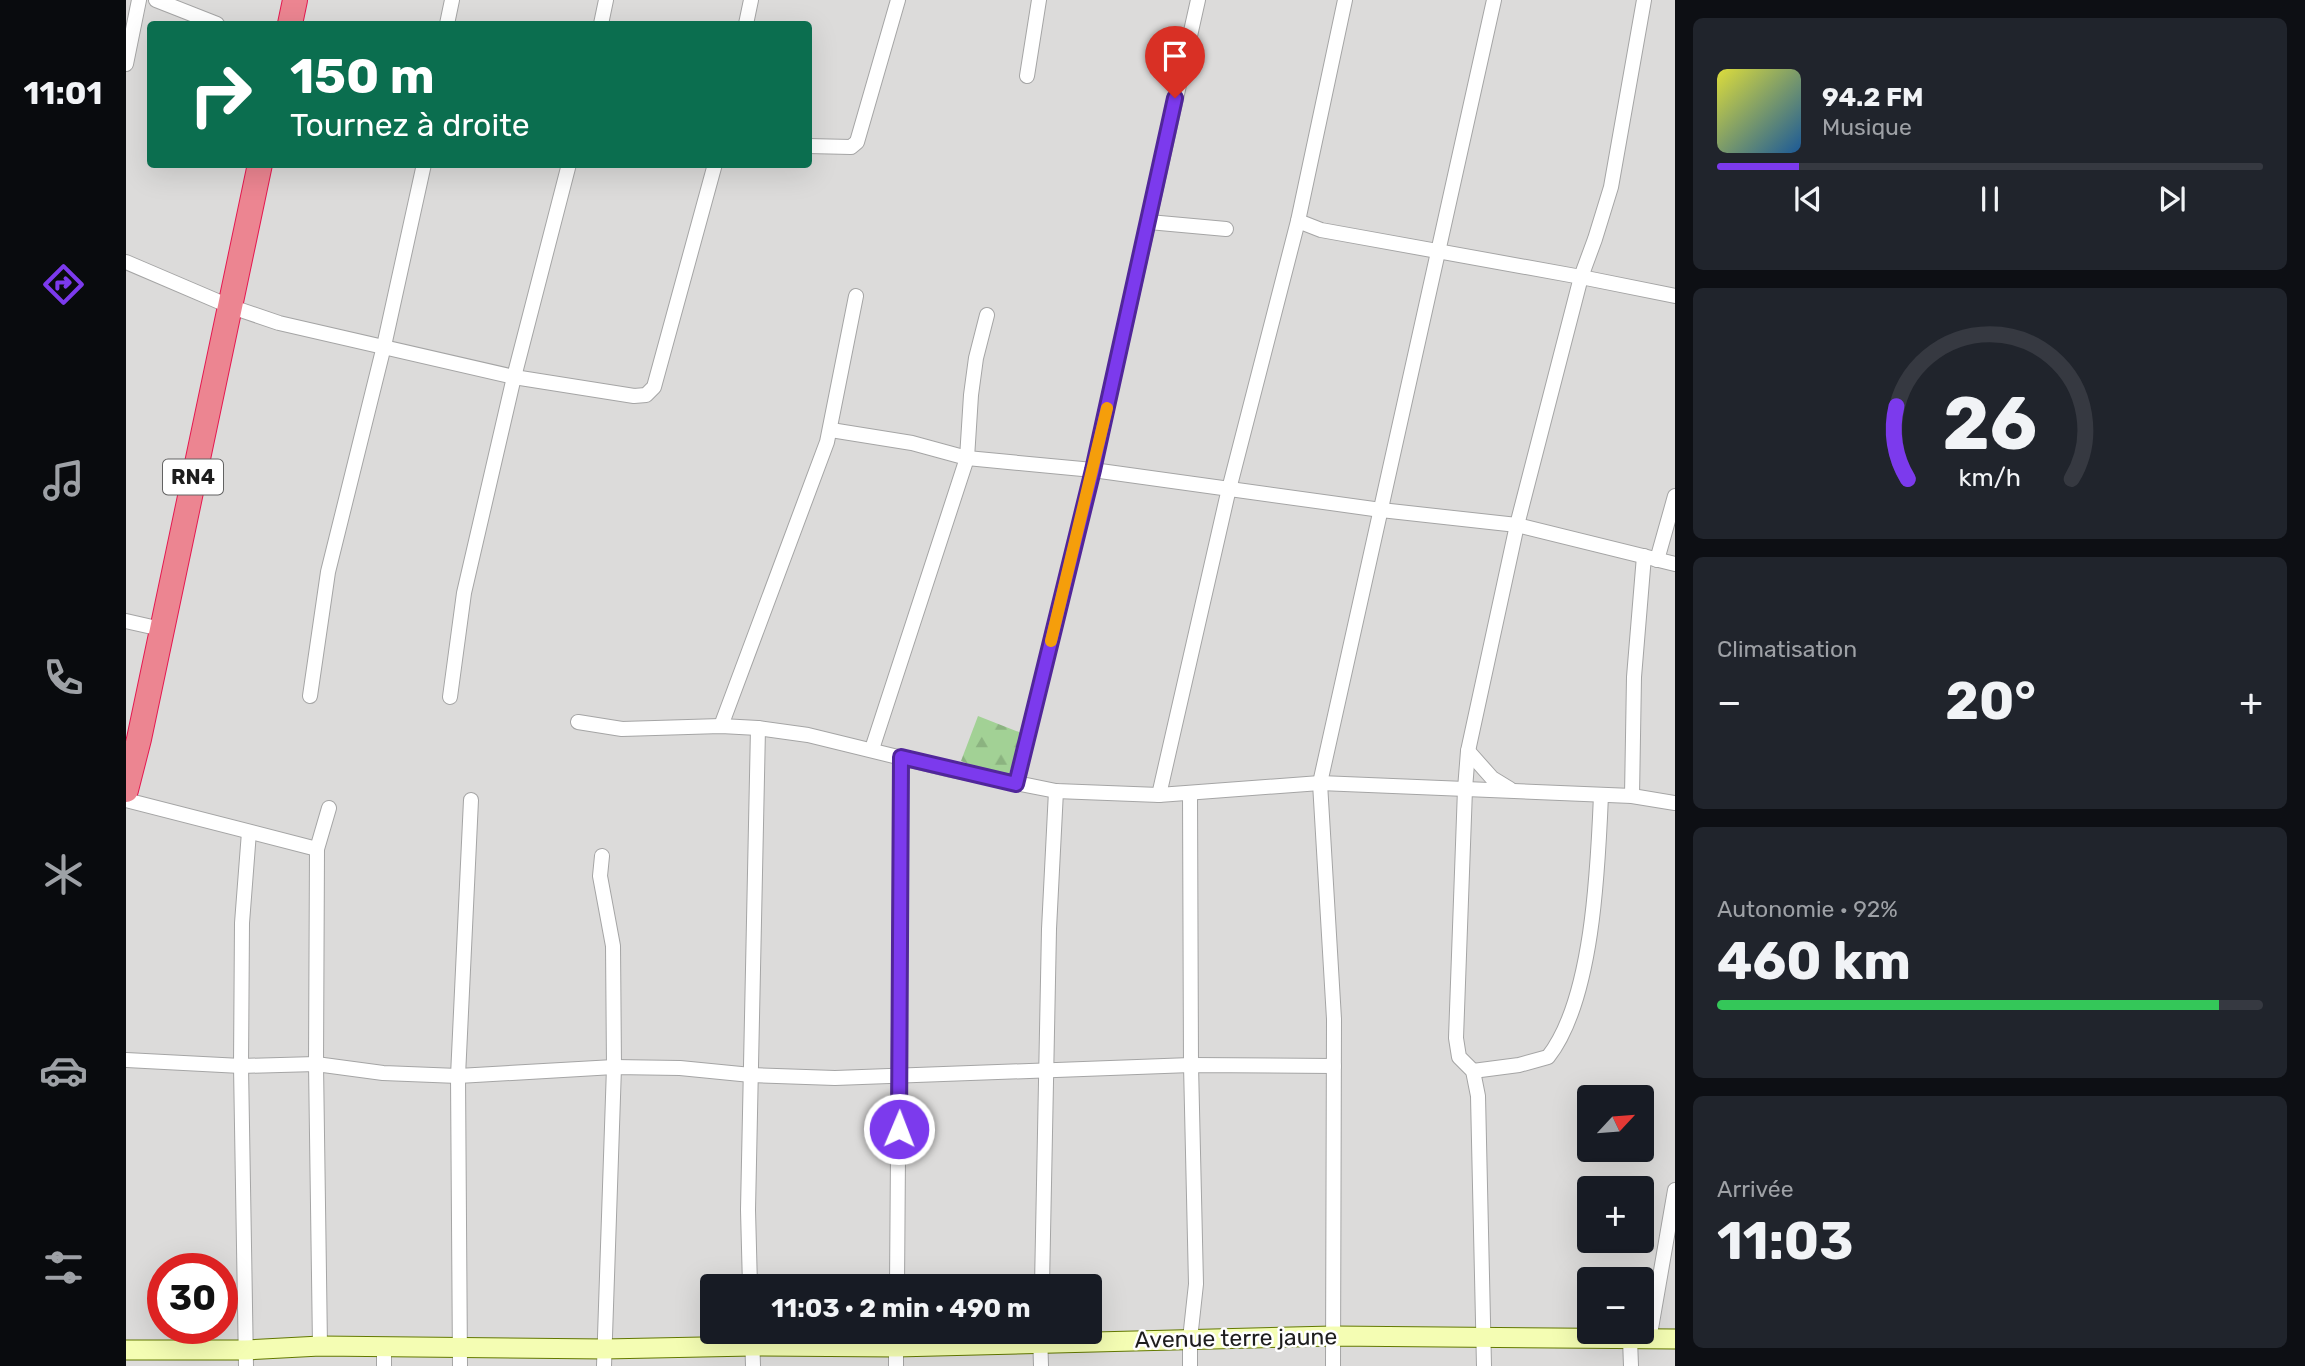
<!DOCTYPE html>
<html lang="fr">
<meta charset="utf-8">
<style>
body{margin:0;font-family:Rubik,sans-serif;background:#20242c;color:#f1f3f6;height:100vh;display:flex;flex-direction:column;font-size:26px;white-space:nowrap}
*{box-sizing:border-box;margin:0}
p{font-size:23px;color:#9ea1a6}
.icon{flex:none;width:38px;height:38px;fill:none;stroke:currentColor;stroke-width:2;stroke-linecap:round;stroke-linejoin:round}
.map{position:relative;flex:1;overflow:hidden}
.panel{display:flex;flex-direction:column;gap:18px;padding:18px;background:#0d0f14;width:630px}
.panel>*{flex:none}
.top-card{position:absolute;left:21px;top:21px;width:665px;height:147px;border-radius:7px;box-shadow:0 7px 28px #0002;background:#0b6e4f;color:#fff;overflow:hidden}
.needle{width:46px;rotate:64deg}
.buttons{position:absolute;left:1451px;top:1085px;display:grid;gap:14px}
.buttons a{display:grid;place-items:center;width:77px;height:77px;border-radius:7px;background:#171b24;box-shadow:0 7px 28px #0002;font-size:35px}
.speed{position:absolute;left:21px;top:1253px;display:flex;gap:14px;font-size:35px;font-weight:700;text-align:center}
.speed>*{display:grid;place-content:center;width:91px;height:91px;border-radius:50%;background:#171b24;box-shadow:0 7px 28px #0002;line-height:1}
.speed .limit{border:10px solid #d22;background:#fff;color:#111}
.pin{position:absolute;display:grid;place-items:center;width:60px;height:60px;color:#fff;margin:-72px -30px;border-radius:50% 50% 50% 0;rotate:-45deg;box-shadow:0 0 7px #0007}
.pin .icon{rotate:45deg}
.me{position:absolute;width:77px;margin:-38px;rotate:1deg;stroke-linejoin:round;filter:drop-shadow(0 0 5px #0008)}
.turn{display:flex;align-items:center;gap:24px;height:147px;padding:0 28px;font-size:32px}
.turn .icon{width:91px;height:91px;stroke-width:2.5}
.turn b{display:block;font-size:49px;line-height:60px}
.big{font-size:52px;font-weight:700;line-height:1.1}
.panel .tile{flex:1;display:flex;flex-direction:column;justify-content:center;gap:10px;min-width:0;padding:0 24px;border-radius:10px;background:#20242c}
.panel .dial{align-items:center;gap:0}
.dial svg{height:182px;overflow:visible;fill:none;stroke:#363941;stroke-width:7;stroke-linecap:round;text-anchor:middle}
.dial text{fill:#f1f3f6;stroke:none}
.song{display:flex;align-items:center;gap:21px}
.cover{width:84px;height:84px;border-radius:10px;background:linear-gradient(135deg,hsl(60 70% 55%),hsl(210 70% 35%))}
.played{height:7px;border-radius:4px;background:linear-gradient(90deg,#7c3aed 15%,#363941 15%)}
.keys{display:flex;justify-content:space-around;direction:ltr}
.heat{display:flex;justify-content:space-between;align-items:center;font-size:38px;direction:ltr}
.charge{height:10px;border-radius:5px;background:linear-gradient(90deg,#34c759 92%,#363941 0)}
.trip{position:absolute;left:574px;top:1274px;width:402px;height:70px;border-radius:7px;background:#171b24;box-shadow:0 7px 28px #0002;font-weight:700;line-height:70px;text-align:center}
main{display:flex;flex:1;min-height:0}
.menu{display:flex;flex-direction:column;width:126px;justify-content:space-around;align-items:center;background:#090b0e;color:#9ea1a6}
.menu .icon{width:49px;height:49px}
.menu .current{color:#7c3aed}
.menu b{font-size:32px;color:#f1f3f6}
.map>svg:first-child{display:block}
.residential{fill:#dcdbda;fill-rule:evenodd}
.forest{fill:url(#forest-firs)}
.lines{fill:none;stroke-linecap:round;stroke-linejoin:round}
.street-casing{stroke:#a5a5a5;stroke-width:16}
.secondary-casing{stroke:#637900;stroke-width:21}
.highway-casing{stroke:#e41950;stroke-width:26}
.street{stroke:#fff;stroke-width:14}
.secondary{stroke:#f4fdb3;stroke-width:19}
.highway{stroke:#ec8591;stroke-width:24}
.route-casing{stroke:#51269a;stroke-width:18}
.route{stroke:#7c3aed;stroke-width:12}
.slow{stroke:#f59e0b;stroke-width:12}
.labels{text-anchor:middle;stroke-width:5;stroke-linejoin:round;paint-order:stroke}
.shield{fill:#fff;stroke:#626262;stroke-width:2}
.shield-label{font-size:21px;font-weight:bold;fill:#1e1e1e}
.street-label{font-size:23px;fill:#1e1e1e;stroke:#fff}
</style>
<main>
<nav class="menu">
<b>11:01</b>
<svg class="icon current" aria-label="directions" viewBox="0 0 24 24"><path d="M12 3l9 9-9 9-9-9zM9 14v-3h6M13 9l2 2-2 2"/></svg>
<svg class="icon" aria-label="music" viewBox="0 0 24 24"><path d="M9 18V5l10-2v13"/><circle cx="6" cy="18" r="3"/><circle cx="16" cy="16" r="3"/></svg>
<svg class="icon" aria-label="phone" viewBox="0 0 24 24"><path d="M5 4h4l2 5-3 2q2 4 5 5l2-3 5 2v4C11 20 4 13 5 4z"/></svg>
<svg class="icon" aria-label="climate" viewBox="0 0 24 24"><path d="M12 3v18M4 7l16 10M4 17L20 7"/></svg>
<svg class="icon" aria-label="car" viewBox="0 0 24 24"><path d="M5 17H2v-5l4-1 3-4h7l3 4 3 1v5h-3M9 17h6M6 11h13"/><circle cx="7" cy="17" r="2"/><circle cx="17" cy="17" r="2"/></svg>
<svg class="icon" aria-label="filters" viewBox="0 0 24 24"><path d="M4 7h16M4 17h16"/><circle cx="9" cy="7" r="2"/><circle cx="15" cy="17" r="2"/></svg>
</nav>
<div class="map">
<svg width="1549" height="1366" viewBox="0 0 1549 1366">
<defs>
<pattern id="forest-firs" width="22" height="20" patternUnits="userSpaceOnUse" patternTransform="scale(1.75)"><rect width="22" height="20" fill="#a2d195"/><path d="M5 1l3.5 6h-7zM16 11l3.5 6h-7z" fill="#8bb380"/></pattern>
</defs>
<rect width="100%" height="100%" fill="#efece3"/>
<!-- residential -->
<path class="residential" d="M0,0h1549v1366h-1549zM24,24h658v140h-658zM1463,1097h53v53h-53zM1463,1188h53v53h-53zM37,1269h59v59h-59zM1463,1279h53v53h-53zM586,1286h378v46h-378z"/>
<!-- forest -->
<polygon class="forest" points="852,716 898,734 881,779 835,761"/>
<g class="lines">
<!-- street casing -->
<g class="street-casing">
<g id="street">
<polyline points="30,0 91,24"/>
<polyline points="321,24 326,0"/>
<polyline points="475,24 480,0"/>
<polyline points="620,24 625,0"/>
<polyline points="0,64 13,0"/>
<polyline points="901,76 913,0"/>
<polyline points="682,146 725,147 731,142 772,0"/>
<polyline points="1172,221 1195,230 1455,277 1549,296"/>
<polyline points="1023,222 1100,229"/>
<polyline points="0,262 103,306 153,323 388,377 508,396 520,395 528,387 589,164"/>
<polyline points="705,430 786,443 841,458 967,470 1255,510 1391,525 1549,564"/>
<polyline points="1531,560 1549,496"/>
<polyline points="0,621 35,629"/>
<polyline points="184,696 202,572 258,346 298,164"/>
<polyline points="324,697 338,593 388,377 443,164"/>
<polyline points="452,722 496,729 595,726 632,728 682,735 825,770 930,791 1033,795 1194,783 1506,796 1549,803"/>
<polyline points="595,726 701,442 730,296"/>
<polyline points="746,749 841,458 845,395 850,358 861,315"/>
<polyline points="1342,751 1366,778 1384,789"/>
<polyline points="890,784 967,470 1072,0"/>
<polyline points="1064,793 1065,1065 1070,1284 1064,1339 1064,1366"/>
<polyline points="1033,795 1101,497 1172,221 1219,0"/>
<polyline points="1506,796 1508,677 1518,556"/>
<polyline points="0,800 191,849"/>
<polyline points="476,856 474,876 487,946 488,1067 478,1366"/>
<polyline points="0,1060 115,1066 190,1064 257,1073 332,1076 488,1067 554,1068 625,1075 709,1078 1065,1065 1208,1066"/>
<path d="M1347,1071l46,-6 29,-8c45,-57 50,-190 53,-262"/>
<polyline points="624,1286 622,1210 632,728"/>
<polyline points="771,1286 775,757"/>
<polyline points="916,1286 923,929 930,791"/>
<polyline points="626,1332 627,1366"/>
<polyline points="770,1332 770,1366"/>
<polyline points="914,1332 915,1366"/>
<polyline points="1504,1339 1505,1366"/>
<polyline points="1523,1340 1549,1190"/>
<polyline points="194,1346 190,1064 191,849 203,808"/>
<polyline points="120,1366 115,1066 116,923 123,832"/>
<polyline points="258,1366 258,1347"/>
<polyline points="334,1366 332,1076 345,800"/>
<polyline points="1207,1366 1208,1019 1194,783 1368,0"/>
<polyline points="1358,1366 1352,1096 1347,1071 1333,1057 1330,1038 1339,789 1342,751 1391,525 1455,277 1469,239 1485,187 1518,0"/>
</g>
</g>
<!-- secondary casing -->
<g class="secondary-casing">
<polyline id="secondary" points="0,1350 120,1350 194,1346 478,1349 626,1346 770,1347 1207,1336 1549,1339"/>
</g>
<!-- highway casing -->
<g class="highway-casing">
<g id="highway">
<polyline points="164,24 169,0"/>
<polyline points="0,790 13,739 134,164"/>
</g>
</g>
<!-- street -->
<use href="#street" class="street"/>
<!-- secondary -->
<use href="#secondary" class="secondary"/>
<!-- highway -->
<use href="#highway" class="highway"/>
</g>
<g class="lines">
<!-- route casing -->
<g class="route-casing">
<polyline id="route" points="773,1129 775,757 890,784 967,470 1049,98"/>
</g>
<!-- route -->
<use href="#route" class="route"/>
<!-- slow -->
<polyline class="slow" points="925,641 981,408"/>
</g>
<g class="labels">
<!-- shield labels -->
<rect class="shield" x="37" y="459.5" width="60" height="35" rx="5"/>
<g class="shield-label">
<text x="67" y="484">RN4</text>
</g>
<!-- street labels -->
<g class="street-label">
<text transform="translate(1110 1338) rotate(-1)" y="8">Avenue terre jaune</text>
</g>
</g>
</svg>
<div class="buttons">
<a><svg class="needle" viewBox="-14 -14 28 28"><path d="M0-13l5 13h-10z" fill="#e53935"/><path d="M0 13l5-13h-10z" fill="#9ea1a6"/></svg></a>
<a>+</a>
<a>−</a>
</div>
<div class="speed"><div class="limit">30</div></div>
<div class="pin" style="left:1049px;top:98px;background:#d93025"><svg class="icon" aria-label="arrive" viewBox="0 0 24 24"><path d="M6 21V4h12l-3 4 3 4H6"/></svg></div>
<svg class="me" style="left:773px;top:1129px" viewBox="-20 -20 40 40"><circle r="17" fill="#7c3aed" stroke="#fff" stroke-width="3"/><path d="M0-11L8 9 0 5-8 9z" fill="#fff"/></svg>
<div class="trip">11:03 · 2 min · 490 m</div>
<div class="top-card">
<div class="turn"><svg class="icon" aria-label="right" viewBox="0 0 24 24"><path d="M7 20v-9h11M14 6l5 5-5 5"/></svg><div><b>150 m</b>Tournez à droite</div></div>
</div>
</div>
<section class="panel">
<div class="tile">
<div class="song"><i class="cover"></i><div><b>94.2 FM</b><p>Musique</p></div></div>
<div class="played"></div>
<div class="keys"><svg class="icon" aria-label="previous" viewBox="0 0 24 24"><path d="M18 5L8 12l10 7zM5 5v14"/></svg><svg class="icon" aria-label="pause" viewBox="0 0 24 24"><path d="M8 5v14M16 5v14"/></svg><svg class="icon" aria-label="next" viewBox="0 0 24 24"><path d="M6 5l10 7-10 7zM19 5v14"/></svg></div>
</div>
<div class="tile dial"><svg viewBox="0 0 100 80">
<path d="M14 69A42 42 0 1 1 86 69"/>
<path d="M14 69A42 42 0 0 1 9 37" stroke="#7c3aed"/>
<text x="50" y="56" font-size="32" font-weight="700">26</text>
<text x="50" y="72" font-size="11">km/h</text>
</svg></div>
<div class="tile"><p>Climatisation</p>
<div class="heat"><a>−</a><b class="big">20°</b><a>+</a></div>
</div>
<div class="tile"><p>Autonomie · 92%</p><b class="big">460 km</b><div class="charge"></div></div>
<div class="tile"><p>Arrivée</p><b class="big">11:03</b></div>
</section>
</main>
